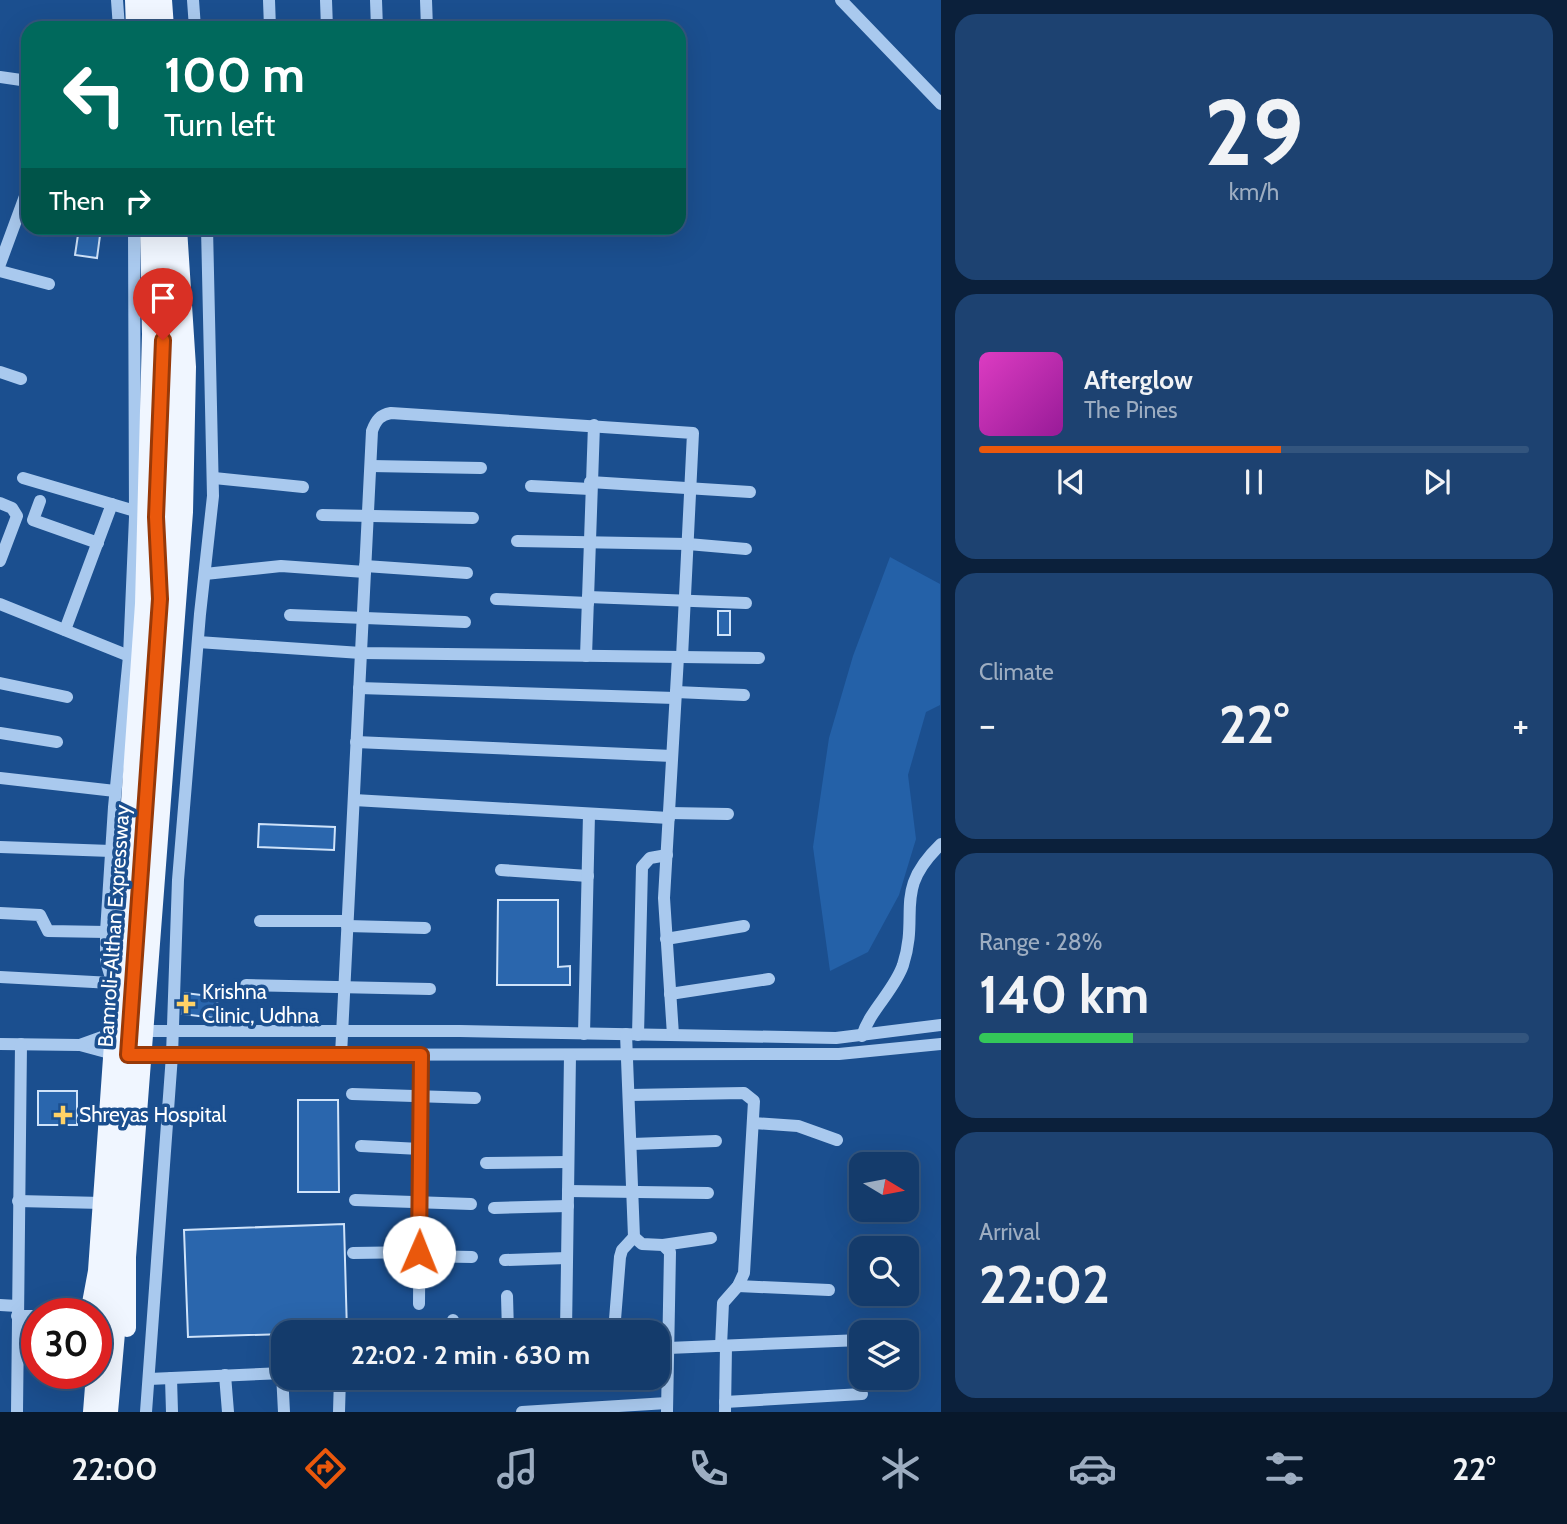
<!DOCTYPE html>
<meta charset="utf-8">
<style>
body{margin:0;font-family:Cabin,sans-serif;background:#1d4271;color:#f1f3f6;height:100vh;display:flex;flex-direction:column;font-size:26px;white-space:nowrap}
*{box-sizing:border-box;margin:0}
p{font-size:23px;color:#9dadc1}
.icon{flex:none;width:38px;height:38px;fill:none;stroke:currentColor;stroke-width:2;stroke-linecap:round;stroke-linejoin:round}
.map{position:relative;flex:1;overflow:hidden}
.sheet{display:flex;flex-direction:column;gap:14px;padding:14px;background:#0b203b;width:626px}
.sheet>*{flex:none}
.hud{position:absolute;left:21px;top:21px;width:665px;height:214px;border-radius:21px;box-shadow:0 7px 28px #0002,0 0 0 2px #33557e;background:#00695c;color:#fff;overflow:hidden}
.needle{width:46px;rotate:100deg}
.controls{position:absolute;left:849px;top:1152px;display:grid;gap:14px}
.controls a{display:grid;place-items:center;width:70px;height:70px;border-radius:14px;background:#143b6b;box-shadow:0 7px 28px #0002,0 0 0 2px #33557e;font-size:35px}
.speed{position:absolute;left:21px;top:1298px;display:flex;gap:14px;font-size:35px;font-weight:700;text-align:center}
.speed>*{display:grid;place-content:center;width:91px;height:91px;border-radius:50%;background:#143b6b;box-shadow:0 7px 28px #0002,0 0 0 2px #33557e;line-height:1}
.speed .limit{border:10px solid #d22;background:#fff;color:#111}
.pin{position:absolute;display:grid;place-items:center;width:60px;height:60px;color:#fff;margin:-72px -30px;border-radius:50% 50% 50% 0;rotate:-45deg;box-shadow:0 0 7px #0007}
.pin .icon{rotate:45deg}
.me{position:absolute;width:77px;margin:-38px;rotate:1deg;stroke-linejoin:round;filter:drop-shadow(0 0 5px #0008)}
.turn{display:flex;align-items:center;gap:24px;height:147px;padding:0 28px;font-size:32px}
.turn .icon{width:91px;height:91px;stroke-width:2.5}
.turn b{display:block;font-size:49px;line-height:60px}
.then{display:flex;align-items:center;height:66px;padding:0 28px;background:#0003;gap:14px;font-size:26px}
.big{font-size:52px;font-weight:700;line-height:1.1}
.sheet .widget{flex:1;display:flex;flex-direction:column;justify-content:center;gap:10px;min-width:0;padding:0 24px;border-radius:21px;background:#1d4271}
.sheet .dial{align-items:center;gap:0}
.dial b{font-size:91px;line-height:1}
.song{display:flex;align-items:center;gap:21px}
.cover{width:84px;height:84px;border-radius:10px;background:linear-gradient(135deg,hsl(310 70% 55%),hsl(300 70% 35%))}
.played{height:7px;border-radius:4px;background:linear-gradient(90deg,#ea580c 55%,#33557e 55%)}
.keys{display:flex;justify-content:space-around;direction:ltr}
.heat{display:flex;justify-content:space-between;align-items:center;font-size:38px;direction:ltr}
.charge{height:10px;border-radius:5px;background:linear-gradient(90deg,#34c759 28%,#33557e 0)}
.trip{position:absolute;left:271px;top:1320px;width:399px;height:70px;border-radius:21px;background:#143b6b;box-shadow:0 7px 28px #0002,0 0 0 2px #33557e;font-weight:700;line-height:70px;text-align:center}
.dock{display:flex;height:112px;justify-content:space-around;align-items:center;background:#08182b;color:#9dadc1}
.dock .icon{width:49px;height:49px}
.dock .selected{color:#ea580c}
.dock b{font-size:32px;color:#f1f3f6}
main{display:flex;flex:1;min-height:0}
.map>svg:first-child{display:block}
.green{fill:#2461a8}
.building{fill:#2a66ad;stroke:#cfe3fa;stroke-width:2}
.lines{fill:none;stroke-linecap:round;stroke-linejoin:round}
.minor{stroke:#a9c9ee;stroke-width:12}
.major{stroke:#f0f6ff;stroke-width:18}
.route-casing{stroke:#983908;stroke-width:18}
.route{stroke:#ea580c;stroke-width:12}
.poi-dot{fill:#ffd166;stroke:#1b4f8f;stroke-width:2.5}
.labels{text-anchor:middle;stroke-width:7;stroke-linejoin:round;paint-order:stroke}
.street-label{font-size:21px;fill:#fff;stroke:#1b4f8f}
.poi-label{font-size:21px;fill:#fff;stroke:#1b4f8f;text-anchor:start}
</style>
<main>
<div class="map">
<svg width="941" height="1412" viewBox="0 0 941 1412">
<rect width="100%" height="100%" fill="#1b4f8f"/>
<!-- green -->
<polygon class="green" points="890,557 940,584 940,705 926,712 908,775 916,839 899,895 868,952 830,971 813,847 829,738 853,656"/>
<!-- building -->
<g class="building">
<polygon points="79,228 101,228 97,258 75,255"/>
<rect x="718" y="611" width="12" height="24"/>
<polygon points="259,824 335,827 334,850 258,847"/>
<polygon points="498,900 558,900 558,967 570,966 570,985 497,985"/>
<polygon points="185,993 218,997 215,1018 182,1014"/>
<rect x="38" y="1091" width="39" height="34"/>
<polygon points="298,1100 338,1100 339,1192 298,1192"/>
<polygon points="344,1224 347,1332 188,1337 184,1230"/>
</g>
<g class="lines">
<!-- minor -->
<g class="minor">
<polyline points="117,0 119,28"/>
<polyline points="193,0 195,28"/>
<polyline points="269,0 270,28"/>
<polyline points="326,0 327,28"/>
<polyline points="376,0 377,28"/>
<polyline points="426,0 427,28"/>
<polyline points="841,0 941,104"/>
<polyline points="0,77 28,81"/>
<polyline points="0,264 28,188"/>
<polyline points="0,271 49,284"/>
<polyline points="0,372 21,379"/>
<polyline points="371,466 481,468"/>
<polyline points="23,478 135,511"/>
<polyline points="214,478 303,487"/>
<polyline points="590,482 750,492"/>
<polyline points="531,486 590,489"/>
<polyline points="40,501 33,520 98,543"/>
<polyline points="0,503 12,508 17,516 0,561"/>
<polyline points="322,515 473,518"/>
<polyline points="517,541 688,544 746,549"/>
<polyline points="365,566 467,573"/>
<polyline points="205,574 281,566 365,572"/>
<polyline points="588,597 746,603"/>
<polyline points="496,599 588,603"/>
<polyline points="0,604 129,656"/>
<polyline points="290,615 465,622"/>
<polyline points="65,630 112,504"/>
<polyline points="198,642 361,653 759,658"/>
<polyline points="586,656 594,425"/>
<polyline points="0,683 67,697"/>
<polyline points="359,688 675,698"/>
<polyline points="676,692 744,695"/>
<polyline points="0,733 57,742"/>
<polyline points="356,742 672,756"/>
<polyline points="0,778 115,791"/>
<polyline points="354,800 669,818"/>
<polyline points="669,813 728,814"/>
<polyline points="0,847 111,851"/>
<polyline points="501,870 588,876"/>
<polyline points="0,913 40,915 48,931 106,932"/>
<polyline points="260,921 347,921"/>
<polyline points="347,926 425,928"/>
<polyline points="666,939 744,926"/>
<polyline points="0,977 112,983"/>
<polyline points="246,985 430,989"/>
<polyline points="114,988 106,961 106,932 114,807 129,656 135,517 134,228"/>
<polyline points="670,994 769,979"/>
<polyline points="137,1031 460,1031 836,1038 941,1025"/>
<polyline points="584,1034 589,814"/>
<polyline points="626,1034 634,1237 642,1244 663,1245 670,1252 667,1412"/>
<polyline points="638,1035 642,867 650,858 667,855"/>
<polyline points="673,1035 664,898 678,657"/>
<path d="M862,1036c8,-26 32,-45 41,-71 17,-53 -11,-74 38,-121"/>
<polyline points="0,1044 80,1045 117,1055"/>
<polyline points="80,1045 119,1031"/>
<polyline points="135,1055 839,1054 941,1044"/>
<path d="M341,1055l31,-624c4,-11 8,-16 19,-18l302,20 -11,224"/>
<polyline points="352,1094 475,1098"/>
<polyline points="629,1095 744,1093 754,1101 744,1273 738,1286 723,1303 721,1346"/>
<polyline points="753,1123 798,1126 837,1140"/>
<polyline points="632,1144 716,1141"/>
<polyline points="361,1146 420,1149"/>
<polyline points="486,1163 568,1162"/>
<polyline points="568,1191 708,1193"/>
<polyline points="355,1200 471,1204"/>
<polyline points="18,1201 102,1203"/>
<polyline points="494,1208 568,1206"/>
<polyline points="663,1245 711,1238"/>
<polyline points="353,1253 419,1252"/>
<polyline points="419,1256 472,1257"/>
<polyline points="505,1260 567,1258"/>
<polyline points="738,1286 829,1290"/>
<polyline points="507,1296 508,1332"/>
<polyline points="419,1304 421,1055"/>
<polyline points="0,1305 17,1306"/>
<polyline points="17,1316 37,1316"/>
<polyline points="453,1320 453,1332"/>
<polyline points="566,1332 570,1055"/>
<polyline points="614,1332 620,1257 622,1250 634,1237"/>
<polyline points="668,1348 861,1340"/>
<polyline points="282,1373 284,1412"/>
<polyline points="225,1375 228,1412"/>
<polyline points="171,1378 172,1412"/>
<polyline points="149,1379 284,1373"/>
<polyline points="725,1402 862,1394"/>
<polyline points="17,1412 21,1044"/>
<polyline points="146,1412 172,1055 178,880 200,614 213,496 207,228"/>
<polyline points="339,1412 340,1377"/>
<polyline points="522,1412 667,1403"/>
<polyline points="725,1412 726,1346"/>
</g>
<!-- major -->
<g class="major">
<polyline points="134,0 135,28"/>
<polyline points="149,0 151,28"/>
<polyline points="163,0 165,28"/>
<polyline points="89,1314 97,1271 144,604 151,334 149,228"/>
<polyline points="127,1328 127,1257 184,512 187,367 178,228"/>
<polyline points="96,1361 107,1285"/>
<polyline points="92,1412 95,1374"/>
<polyline points="109,1412 116,1333 113,1255 160,599 171,516 174,366 164,228"/>
</g>
</g>
<g class="lines">
<!-- route casing -->
<g class="route-casing">
<polyline id="route" points="163,340 156,517 160,599 128,1055 421,1055 419,1252"/>
</g>
<!-- route -->
<use href="#route" class="route"/>
</g>
<!-- markers -->
<g class="poi-dot">
<path d="M182.5 993.5h7v7h7v7h-7v7h-7v-7h-7v-7h7z"/>
<path d="M59.5 1104.5h7v7h7v7h-7v7h-7v-7h-7v-7h7z"/>
</g>
<g class="labels">
<!-- street labels -->
<g class="street-label">
<text transform="translate(114 926) rotate(-86)" y="7">Bamroli-Althan Expressway</text>
</g>
<!-- poi labels -->
<g class="poi-label">
<text x="202" y="999">Krishna<tspan x="202" dy="24">Clinic, Udhna</tspan></text>
<text x="79" y="1122">Shreyas Hospital</text>
</g>
</g>
</svg>
<div class="controls">
<a><svg class="needle" viewBox="-14 -14 28 28"><path d="M0-13l5 13h-10z" fill="#e53935"/><path d="M0 13l5-13h-10z" fill="#9dadc1"/></svg></a>
<a><svg class="icon" aria-label="search" viewBox="0 0 24 24"><circle cx="10" cy="10" r="6"/><path d="M15 15l6 6"/></svg></a>
<a><svg class="icon" aria-label="layers" viewBox="0 0 24 24"><path d="M12 4l9 5-9 5-9-5zM3 14l9 5 9-5"/></svg></a>
</div>
<div class="speed"><div class="limit">30</div></div>
<div class="pin" style="left:163px;top:340px;background:#d93025"><svg class="icon" aria-label="arrive" viewBox="0 0 24 24"><path d="M6 21V4h12l-3 4 3 4H6"/></svg></div>
<svg class="me" style="left:419px;top:1252px" viewBox="-20 -20 40 40"><circle r="19" fill="#fff"/><path d="M0-13L10 11 0 6-10 11z" fill="#ea580c"/></svg>
<div class="trip">22:02 · 2 min · 630 m</div>
<div class="hud">
<div class="turn"><svg class="icon" aria-label="left" viewBox="0 0 24 24"><path d="M17 20v-9H6M10 6l-5 5 5 5"/></svg><div><b>100 m</b>Turn left</div></div>
<div class="then">Then<svg class="icon" aria-label="right" viewBox="0 0 24 24"><path d="M7 20v-9h11M14 6l5 5-5 5"/></svg></div>
</div>
</div>
<section class="sheet">
<div class="widget dial"><b>29</b><p>km/h</p></div>
<div class="widget">
<div class="song"><i class="cover"></i><div><b>Afterglow</b><p>The Pines</p></div></div>
<div class="played"></div>
<div class="keys"><svg class="icon" aria-label="previous" viewBox="0 0 24 24"><path d="M18 5L8 12l10 7zM5 5v14"/></svg><svg class="icon" aria-label="pause" viewBox="0 0 24 24"><path d="M8 5v14M16 5v14"/></svg><svg class="icon" aria-label="next" viewBox="0 0 24 24"><path d="M6 5l10 7-10 7zM19 5v14"/></svg></div>
</div>
<div class="widget"><p>Climate</p>
<div class="heat"><a>−</a><b class="big">22°</b><a>+</a></div>
</div>
<div class="widget"><p>Range · 28%</p><b class="big">140 km</b><div class="charge"></div></div>
<div class="widget"><p>Arrival</p><b class="big">22:02</b></div>
</section>
</main>
<nav class="dock">
<b>22:00</b>
<svg class="icon selected" aria-label="directions" viewBox="0 0 24 24"><path d="M12 3l9 9-9 9-9-9zM9 14v-3h6M13 9l2 2-2 2"/></svg>
<svg class="icon" aria-label="music" viewBox="0 0 24 24"><path d="M9 18V5l10-2v13"/><circle cx="6" cy="18" r="3"/><circle cx="16" cy="16" r="3"/></svg>
<svg class="icon" aria-label="phone" viewBox="0 0 24 24"><path d="M5 4h4l2 5-3 2q2 4 5 5l2-3 5 2v4C11 20 4 13 5 4z"/></svg>
<svg class="icon" aria-label="climate" viewBox="0 0 24 24"><path d="M12 3v18M4 7l16 10M4 17L20 7"/></svg>
<svg class="icon" aria-label="car" viewBox="0 0 24 24"><path d="M5 17H2v-5l4-1 3-4h7l3 4 3 1v5h-3M9 17h6M6 11h13"/><circle cx="7" cy="17" r="2"/><circle cx="17" cy="17" r="2"/></svg>
<svg class="icon" aria-label="filters" viewBox="0 0 24 24"><path d="M4 7h16M4 17h16"/><circle cx="9" cy="7" r="2"/><circle cx="15" cy="17" r="2"/></svg>
<b>22°</b>
</nav>
